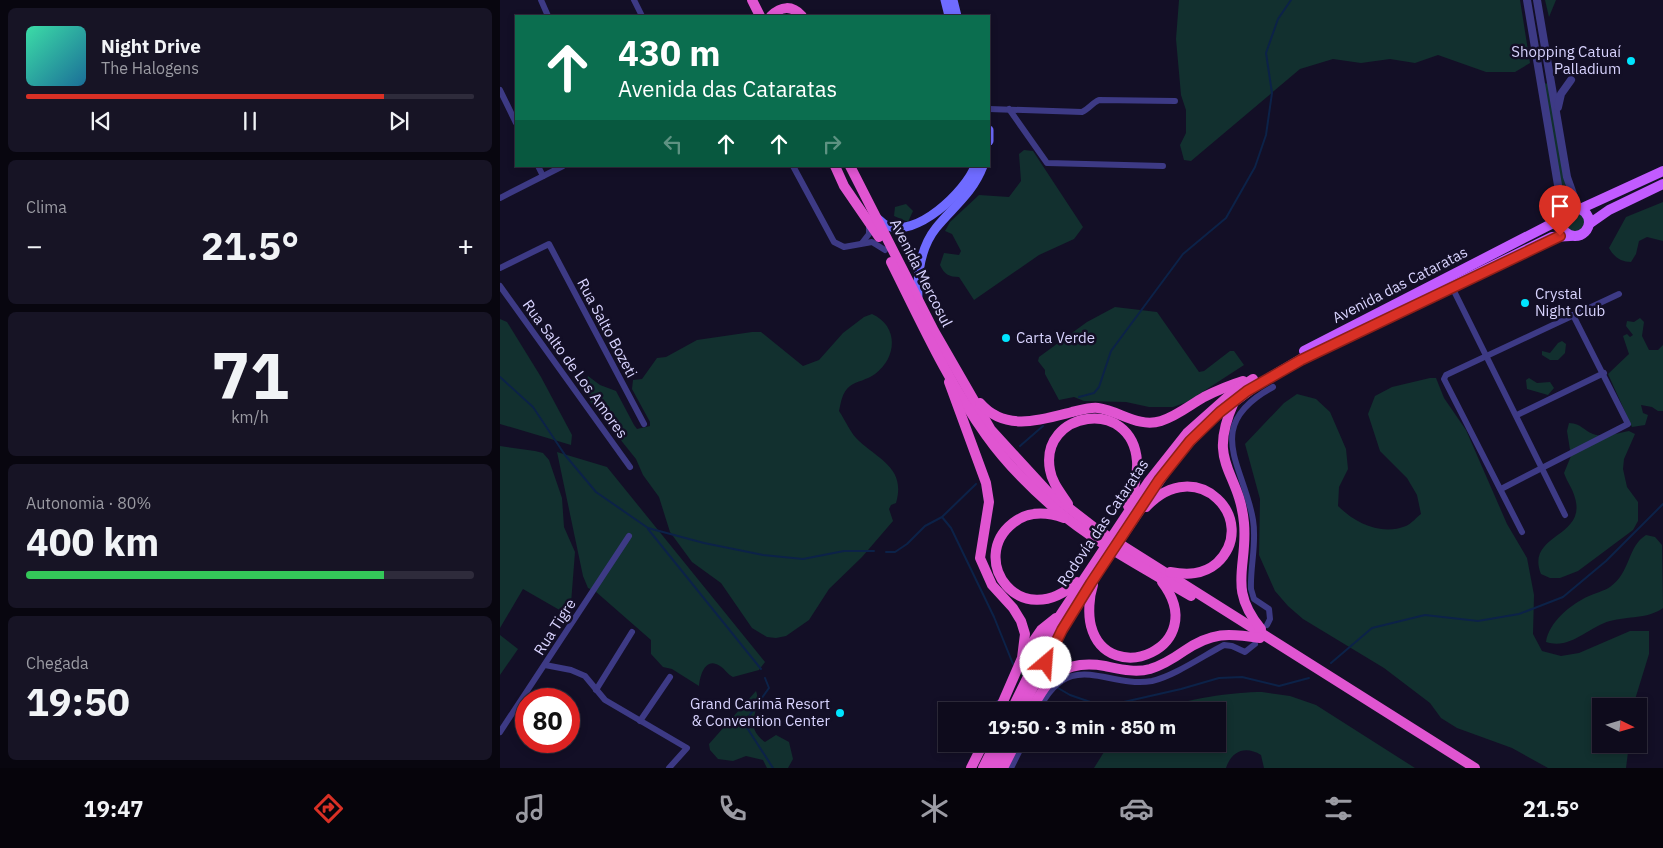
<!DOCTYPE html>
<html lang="pt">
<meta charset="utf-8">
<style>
body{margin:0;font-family:"IBM Plex Sans",sans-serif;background:#171425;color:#f1f3f6;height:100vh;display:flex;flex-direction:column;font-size:19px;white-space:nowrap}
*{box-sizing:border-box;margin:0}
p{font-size:16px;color:#9b9ba3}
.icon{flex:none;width:28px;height:28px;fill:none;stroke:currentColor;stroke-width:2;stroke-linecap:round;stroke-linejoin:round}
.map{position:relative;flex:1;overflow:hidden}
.drawer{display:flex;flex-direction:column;gap:8px;padding:8px;background:#08060f;width:500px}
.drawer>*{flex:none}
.banner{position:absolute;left:15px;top:15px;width:475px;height:152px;border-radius:0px;box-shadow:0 2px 8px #0003,0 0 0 1px #2e2b3b;background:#0b6e4f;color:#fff;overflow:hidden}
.needle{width:32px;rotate:95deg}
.tools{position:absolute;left:1092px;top:698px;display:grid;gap:10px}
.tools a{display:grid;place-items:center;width:55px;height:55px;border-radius:0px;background:#0e0b1c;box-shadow:0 2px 8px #0003,0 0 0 1px #2e2b3b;font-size:25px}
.speed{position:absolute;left:15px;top:688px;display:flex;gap:10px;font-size:25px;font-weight:700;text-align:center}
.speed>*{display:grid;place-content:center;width:65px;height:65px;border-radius:50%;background:#0e0b1c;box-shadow:0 2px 8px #0003,0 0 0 1px #2e2b3b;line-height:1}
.speed .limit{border:8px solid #d22;background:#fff;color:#111}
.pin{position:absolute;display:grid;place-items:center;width:42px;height:42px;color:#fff;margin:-51px -21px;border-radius:50% 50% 50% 0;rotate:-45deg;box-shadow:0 0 5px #0007}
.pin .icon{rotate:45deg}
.me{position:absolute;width:55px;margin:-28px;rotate:27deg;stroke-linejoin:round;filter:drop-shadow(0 0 4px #0008)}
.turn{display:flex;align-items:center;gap:18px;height:105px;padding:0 20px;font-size:22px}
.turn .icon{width:65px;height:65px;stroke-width:2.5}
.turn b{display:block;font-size:35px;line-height:42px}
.lanes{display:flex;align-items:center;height:48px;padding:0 20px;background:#0003;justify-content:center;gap:25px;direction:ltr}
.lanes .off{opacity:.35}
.big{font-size:38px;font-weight:700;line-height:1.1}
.drawer .tile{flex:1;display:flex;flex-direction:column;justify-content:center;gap:8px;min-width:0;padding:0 18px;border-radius:8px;background:#171425}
.drawer .dial{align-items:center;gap:0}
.dial b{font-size:65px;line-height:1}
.song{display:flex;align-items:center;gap:15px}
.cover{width:60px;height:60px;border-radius:8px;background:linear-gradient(135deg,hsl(160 70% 55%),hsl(200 70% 35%))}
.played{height:5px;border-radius:2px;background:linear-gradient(90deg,#d93025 80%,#2e2b3b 80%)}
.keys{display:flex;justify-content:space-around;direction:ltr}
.heat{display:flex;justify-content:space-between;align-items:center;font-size:28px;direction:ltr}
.charge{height:8px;border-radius:4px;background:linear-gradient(90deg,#34c759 80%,#2e2b3b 0)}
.trip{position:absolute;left:438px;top:702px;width:288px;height:50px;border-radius:0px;background:#0e0b1c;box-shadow:0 2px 8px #0003,0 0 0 1px #2e2b3b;font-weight:700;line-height:50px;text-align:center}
.tab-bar{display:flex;height:80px;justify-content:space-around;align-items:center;background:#06040b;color:#9b9ba3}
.tab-bar .icon{width:35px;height:35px}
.tab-bar .active{color:#d93025}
.tab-bar b{font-size:22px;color:#f1f3f6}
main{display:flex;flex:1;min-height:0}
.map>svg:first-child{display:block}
.green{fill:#12302f}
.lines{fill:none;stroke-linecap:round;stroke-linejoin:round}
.stream{stroke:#0c2248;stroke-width:2}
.minor{stroke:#3d3a85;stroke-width:6}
.tertiary{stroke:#3d3a85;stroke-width:8}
.secondary{stroke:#6f6bff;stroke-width:9}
.primary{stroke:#c25bff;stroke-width:10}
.trunk{stroke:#e055d1;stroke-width:10}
.route-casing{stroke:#8d1f18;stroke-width:12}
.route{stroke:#d93025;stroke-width:9}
.poi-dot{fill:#00e5ff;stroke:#130f26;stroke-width:2}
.labels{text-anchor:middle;stroke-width:5;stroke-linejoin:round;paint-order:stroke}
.poi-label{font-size:15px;fill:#d9d4ff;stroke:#130f26;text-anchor:end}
.street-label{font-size:15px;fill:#d9d4ff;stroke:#130f26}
</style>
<main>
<section class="drawer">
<div class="tile">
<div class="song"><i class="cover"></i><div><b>Night Drive</b><p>The Halogens</p></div></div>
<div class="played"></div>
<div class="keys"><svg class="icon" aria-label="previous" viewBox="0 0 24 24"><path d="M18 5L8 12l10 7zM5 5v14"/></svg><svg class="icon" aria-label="pause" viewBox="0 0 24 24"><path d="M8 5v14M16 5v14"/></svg><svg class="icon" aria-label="next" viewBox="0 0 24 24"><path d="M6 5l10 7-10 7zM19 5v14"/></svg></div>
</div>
<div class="tile"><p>Clima</p>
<div class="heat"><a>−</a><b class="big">21.5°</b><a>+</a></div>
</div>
<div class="tile dial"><b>71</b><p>km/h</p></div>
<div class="tile"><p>Autonomia · 80%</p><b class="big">400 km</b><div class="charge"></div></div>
<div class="tile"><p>Chegada</p><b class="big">19:50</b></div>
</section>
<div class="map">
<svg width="1163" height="768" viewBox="0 0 1163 768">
<rect width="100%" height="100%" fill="#130f26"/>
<!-- green -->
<g class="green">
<polygon points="679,0 1020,0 1030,63 1015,72 986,72 938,55 915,63 890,59 861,63 833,59 800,69 691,161 684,160 680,145 686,133 686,110 681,95 676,39"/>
<polygon points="1045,0 1056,0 1049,17"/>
<polygon points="1044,83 1049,84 1066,187 1074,203 1064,209"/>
<path d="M524,150l9,1 50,76 -9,12 -35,16 -65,45 -15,-23c-10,0 -15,-3 -19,-12l4,-12 15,2 2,-4 -9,-17 -7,-3 5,-9 29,-27 30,2 12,-16 -2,-27z"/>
<path d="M1163,202v39l-16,-4 -8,4 -3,13 -5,8c-10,0 -17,-5 -22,-14l17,-31z"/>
<polygon points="406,204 413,211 408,222 394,216 395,207"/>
<circle cx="1075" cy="222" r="10"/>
<polygon points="615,307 657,312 699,372 704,371 730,351 734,351 744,365 687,402 673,407 649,407 626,402 584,401 574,397 559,400 545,374 545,370 538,361 539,357 587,322"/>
<path d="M372,314c27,12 25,44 3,60 -8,6 -18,7 -25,12 -8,6 -9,16 -11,25 6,9 12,23 20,30 21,19 47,28 37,62l-5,2 -2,4 4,12 -31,36 -33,32 -20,31 -23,16 -10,2 -9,-1 -15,-9 -31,-45 -29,-21 -22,-30 -11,-35 -16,-22 -7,-16 -45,-56 -7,-17 4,-10 12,9 16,6 18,34 3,4 13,-3v-4l-18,-33 1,-9 9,-1 15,-21 9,-1 31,-17 55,-8h9l42,34 16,-6 24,-27 21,-16z"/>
<polygon points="1140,318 1144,322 1142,336 1149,350 1158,350 1163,345 1163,411 1158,411 1152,407 1141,405 1143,413 1148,415 1145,425 1132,427 1108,374 1129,354 1123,336 1127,334 1130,337 1133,335 1126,326 1127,321 1134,322"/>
<polygon points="0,319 7,322 41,377 72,435 71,445 0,424"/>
<polygon points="1062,341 1066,344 1065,353 1058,360 1050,360 1042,355 1042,351 1050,353 1058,343"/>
<path d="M930,378h6l8,20 22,32 41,94 20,34 7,37 -1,39 9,17 19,5 18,-3 51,-22h19v23l-16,52h-32v38h28l-3,24h-78l-36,-20 -55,-20 -16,-10 -11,-15 -46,-35 -81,-49 -15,-13 -13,-15 -16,-36 1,-56 -15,-55 39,-41 13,-9 19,5 14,13 16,37 2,20 -9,18 -1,19c17,17 43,30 68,20 5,-2 11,-9 15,-12l-4,-19 -10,-17 -27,-27 -12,-37 7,-18 17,-9z"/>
<polygon points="1029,378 1037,383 1050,382 1054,388 1048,395 1027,389 1026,380"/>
<path d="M1069,423c13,1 14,7 24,11 11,4 26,-1 36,-3l6,3 -11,25 -1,10 4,18 11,15v19l-5,9 -55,41 -18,7h-10l-9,-4c-16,-40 46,-36 34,-76 -2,-9 -8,-16 -11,-25l7,-17 -4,-25z"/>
<polygon points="0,446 35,451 43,453 49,460 62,498 64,527 75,552 70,616 23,589 0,628"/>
<path d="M57,452l50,15 158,195 -6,8 -26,7c-6,-3 -8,-8 -13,-11 -15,-10 -20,10 -21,20l-27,-17 -9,-2 -12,-13v-14l-56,-49 -7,-3 -5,-12z"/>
<path d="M1146,535l9,2 7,8 1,63c-15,11 -35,8 -53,13 -22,6 -39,29 -64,21 3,-20 25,-38 43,-46 6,-3 15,-5 21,-9 21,-15 17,-40 36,-52z"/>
<polygon points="0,635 18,649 0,675"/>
<path d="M256,691c7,18 -15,34 9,51l11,-7 13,7 4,17 -5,9h-21l-4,-8 -17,-4 -13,5 -15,-2 -8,-9 -1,-6z"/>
<path d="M762,692l28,4 26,9 99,63h-151l-3,-13c-15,-9 -29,-5 -35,13h-132l15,-24h107v-33h-58c23,-12 77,-19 104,-19z"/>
</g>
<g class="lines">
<!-- stream -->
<g class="stream">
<polyline points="0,377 33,407 65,455 96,492 148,528 204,543 263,555 303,559 344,551 374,551"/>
<polyline points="579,397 594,393 599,387 611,351 683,254 726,218 755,167 766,135 772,93 766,53 778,19 791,0"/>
<polyline points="520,446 543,426"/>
<polyline points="442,517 451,528 494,617 513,664"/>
<polyline points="148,529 261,669"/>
<polyline points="386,552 395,552 407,544 425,526 442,517 476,484"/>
<polyline points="831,663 872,628 925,615 978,621 1019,614 1063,597 1106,561 1163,504"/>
<polyline points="265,678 269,688 244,723 273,768"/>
<polyline points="558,688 570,695 599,705 615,704 681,689 719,678 742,677 779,686 809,678"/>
</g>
<!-- minor -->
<g class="minor">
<polyline points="41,0 48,16"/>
<polyline points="134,0 142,16"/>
<polyline points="0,90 16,123"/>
<path d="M489,109l93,3c7,-3 10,-9 17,-12l76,1"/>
<polyline points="509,109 547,163 663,166"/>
<polyline points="38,166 43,176"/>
<polyline points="293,166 334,242 344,247 372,242 385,250"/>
<polyline points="0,198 63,166"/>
<polyline points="362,243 369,234 369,225"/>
<polyline points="0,268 49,244 144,424"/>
<polyline points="0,286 130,467"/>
<polyline points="952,287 1065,515"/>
<polyline points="1017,415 1104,373"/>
<polyline points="1001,489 1128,424 1073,315"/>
<polyline points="1022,532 944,379 946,375 1119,294"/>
<path d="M767,625l3,-6 -1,-10 -15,-10 -3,-10c-1,-23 6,-46 2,-69 -9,-55 -52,-94 20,-133"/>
<polyline points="45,665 71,670 85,676 105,700 187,748 169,768"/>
<polyline points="96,690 132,632"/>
<polyline points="479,711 487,710 502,701"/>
<path d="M538,711c32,-65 68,-22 114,-30 22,-5 51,-25 72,-36l8,1 13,6 10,-8"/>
<polyline points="140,721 170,677"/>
<polyline points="0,732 129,536"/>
<polyline points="511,768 523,744"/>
</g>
<!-- tertiary -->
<g class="tertiary">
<polyline points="1027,0 1063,215"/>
<polyline points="1037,0 1067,177 1078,208"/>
<polyline points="1058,107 1061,94 1071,80"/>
</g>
<!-- secondary -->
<g class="secondary">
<polyline points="445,0 449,16"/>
<polyline points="453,0 457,16"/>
<polyline points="489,130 489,141"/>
<path d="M377,218c3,2 6,6 9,7 29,15 80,-34 89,-59"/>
<path d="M418,299c-1,-25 2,-51 18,-71 17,-21 37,-35 47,-62"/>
</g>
<!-- primary -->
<g class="primary">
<circle cx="1075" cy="222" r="14"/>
<polyline points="1080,209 1163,171"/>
<polyline points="1089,224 1109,210 1163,184"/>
<polyline points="804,351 1061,219"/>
<polyline points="757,385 801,359 1052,237 1070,236"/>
</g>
<!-- trunk -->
<g class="trunk">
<polyline points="252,0 260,16"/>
<path d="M271,16c10,-10 21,-11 31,0"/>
<polyline points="335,166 344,186 379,237"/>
<polyline points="350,166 434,331 491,430 547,491 596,529 975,768"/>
<path d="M391,262c28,56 58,122 95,173 19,27 43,51 67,72 42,36 91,61 138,89"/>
<polyline points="449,382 486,483 489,502 480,558 492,585 513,608 521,621 525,634 522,658 499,711"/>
<path d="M734,402c-28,63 5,67 10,121 4,44 -17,65 17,106"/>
<path d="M480,403c25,29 61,17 92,9 9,-2 18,-5 26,-4 22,3 40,20 63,13 16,-5 29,-16 43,-24 12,-6 26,-12 39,-16"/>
<path d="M568,504c-7,-11 -16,-21 -18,-34 -11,-59 82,-74 87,-9 1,15 -4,30 -9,45"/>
<path d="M646,507c51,-55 115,14 71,56 -14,12 -30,12 -47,9"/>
<path d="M564,518c-17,-6 -36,-7 -51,5 -46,36 7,111 64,59"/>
<path d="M593,585c-4,12 -5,29 -2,41 17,64 121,21 71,-44"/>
<polyline points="523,656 541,630 556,618"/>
<polyline points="511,711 553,626 649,481 687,433 732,393 753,379"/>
<polyline points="521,711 562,630 601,568 675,458 710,420 757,385"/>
<path d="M531,711c17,-34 32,-52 74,-45 15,3 30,7 45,3 13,-4 24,-11 34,-18 28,-19 44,-18 76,-13"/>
<polyline points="471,768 483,744"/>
<polyline points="483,768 495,744"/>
<polyline points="493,768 505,744"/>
<polyline points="503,768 515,744"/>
</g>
</g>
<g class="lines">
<!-- route casing -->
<g class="route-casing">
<polyline id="route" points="546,663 562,630 591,583 659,480 690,441 720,412 747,391 801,360 1060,236"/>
</g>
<!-- route -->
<use href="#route" class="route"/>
</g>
<!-- markers -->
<g class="poi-dot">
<circle cx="1131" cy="61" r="5"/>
<circle cx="1025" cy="303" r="5"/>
<circle cx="506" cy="338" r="5"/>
<circle cx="340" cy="713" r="5"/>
</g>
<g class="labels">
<!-- poi labels -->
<g class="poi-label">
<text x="1121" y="57">Shopping Catuaí<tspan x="1121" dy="17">Palladium</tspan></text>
<text x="1035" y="299" text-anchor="start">Crystal<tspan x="1035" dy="17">Night Club</tspan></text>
<text x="516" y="343" text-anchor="start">Carta Verde</text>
<text x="330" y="709">Grand Carimã Resort<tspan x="330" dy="17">&amp; Convention Center</tspan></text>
</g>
<!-- street labels -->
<g class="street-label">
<text transform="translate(421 273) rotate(63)" y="5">Avenida Mercosul</text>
<text transform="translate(900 285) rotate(-27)" y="5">Avenida das Cataratas</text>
<text transform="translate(107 328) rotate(62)" y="5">Rua Salto Bozeti</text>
<text transform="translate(75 369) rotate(54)" y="5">Rua Salto de Los Amores</text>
<text transform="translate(603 523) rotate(-56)" y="5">Rodovía das Cataratas</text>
<text transform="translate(55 627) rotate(-57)" y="5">Rua Tigre</text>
</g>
</g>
</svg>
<div class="tools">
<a><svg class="needle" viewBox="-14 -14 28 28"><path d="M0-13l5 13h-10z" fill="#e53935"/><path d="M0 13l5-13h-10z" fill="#9b9ba3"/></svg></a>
</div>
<div class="speed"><div class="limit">80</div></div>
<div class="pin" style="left:1060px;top:236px;background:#d93025"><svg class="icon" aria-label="arrive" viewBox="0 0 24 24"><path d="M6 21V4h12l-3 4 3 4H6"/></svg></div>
<svg class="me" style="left:546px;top:663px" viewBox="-20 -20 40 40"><circle r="19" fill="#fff"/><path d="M0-13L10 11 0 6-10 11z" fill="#d93025"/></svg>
<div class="trip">19:50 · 3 min · 850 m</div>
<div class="banner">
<div class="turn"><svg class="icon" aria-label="ahead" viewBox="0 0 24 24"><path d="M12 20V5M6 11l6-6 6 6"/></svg><div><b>430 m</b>Avenida das Cataratas</div></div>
<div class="lanes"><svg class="icon off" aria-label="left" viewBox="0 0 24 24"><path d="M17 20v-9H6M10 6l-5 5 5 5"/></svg><svg class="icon" aria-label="ahead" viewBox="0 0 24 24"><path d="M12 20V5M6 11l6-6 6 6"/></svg><svg class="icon" aria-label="ahead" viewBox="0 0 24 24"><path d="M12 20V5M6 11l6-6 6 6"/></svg><svg class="icon off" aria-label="right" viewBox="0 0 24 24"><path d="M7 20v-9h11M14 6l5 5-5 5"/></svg></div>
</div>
</div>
</main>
<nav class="tab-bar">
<b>19:47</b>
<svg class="icon active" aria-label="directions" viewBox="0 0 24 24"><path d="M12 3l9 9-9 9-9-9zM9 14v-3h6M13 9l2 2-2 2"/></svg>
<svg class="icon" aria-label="music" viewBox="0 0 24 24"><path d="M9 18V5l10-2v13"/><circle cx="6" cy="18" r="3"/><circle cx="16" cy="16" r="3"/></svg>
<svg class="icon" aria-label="phone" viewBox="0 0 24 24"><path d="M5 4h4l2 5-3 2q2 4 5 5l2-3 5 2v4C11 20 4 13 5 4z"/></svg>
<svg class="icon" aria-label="climate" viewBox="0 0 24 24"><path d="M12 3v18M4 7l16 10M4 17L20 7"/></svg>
<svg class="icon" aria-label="car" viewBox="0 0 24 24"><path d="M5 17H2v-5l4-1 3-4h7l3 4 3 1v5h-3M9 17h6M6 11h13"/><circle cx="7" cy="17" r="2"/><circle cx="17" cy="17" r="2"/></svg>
<svg class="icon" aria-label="filters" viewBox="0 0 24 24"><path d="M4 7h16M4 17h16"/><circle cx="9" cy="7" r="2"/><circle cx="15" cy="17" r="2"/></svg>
<b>21.5°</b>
</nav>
